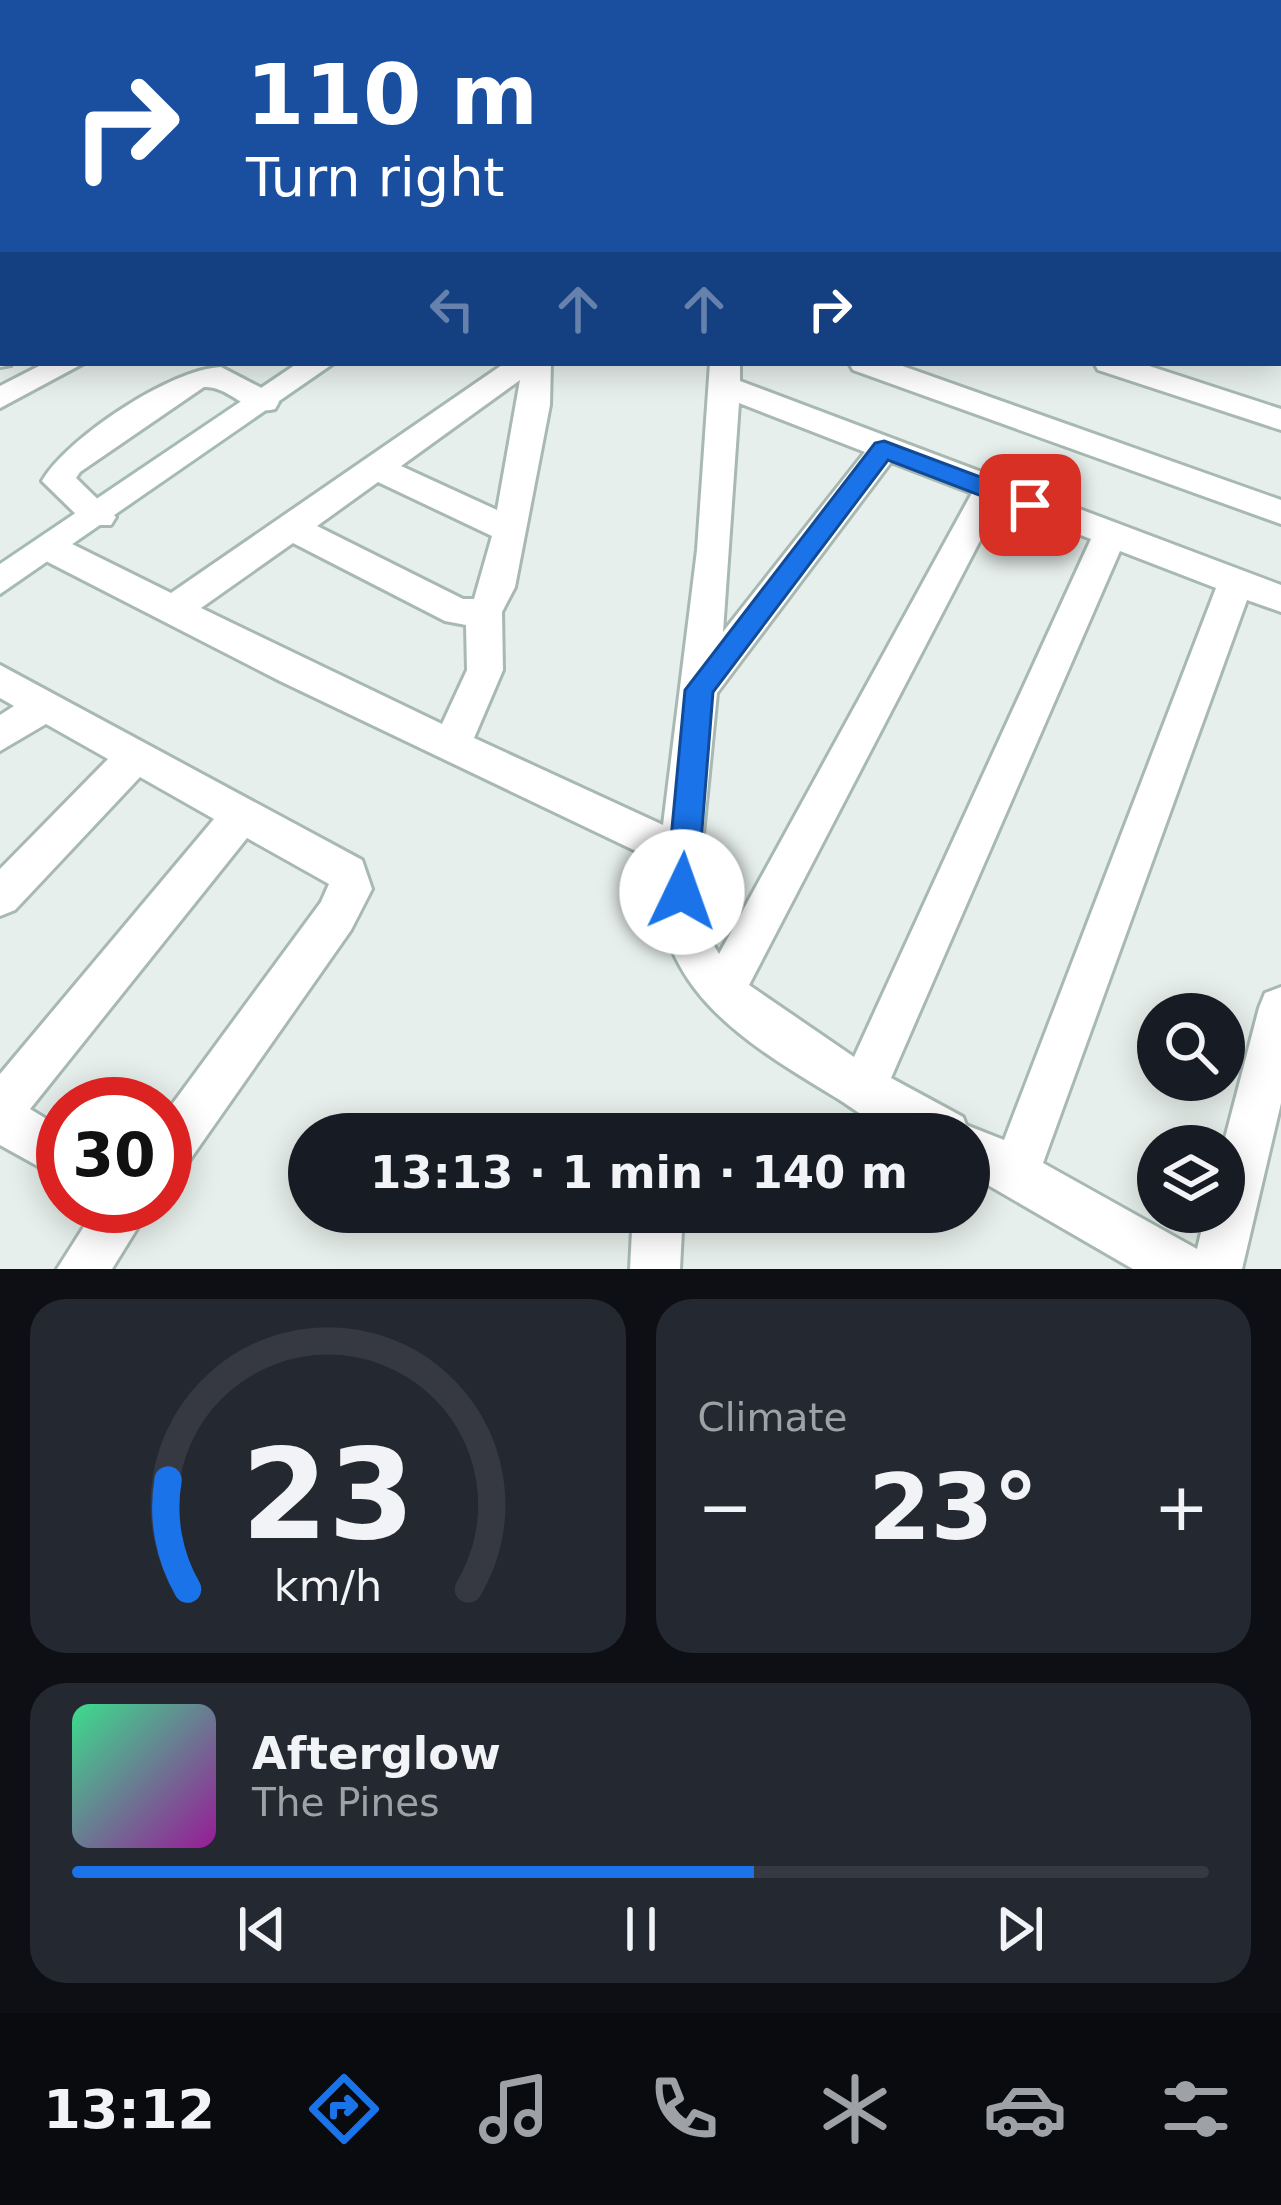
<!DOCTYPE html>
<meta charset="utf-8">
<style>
body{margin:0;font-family:"DejaVu Sans",sans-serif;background:#242831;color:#f1f3f6;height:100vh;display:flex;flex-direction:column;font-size:45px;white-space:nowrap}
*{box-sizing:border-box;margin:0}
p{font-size:39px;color:#9ea1a6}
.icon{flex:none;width:66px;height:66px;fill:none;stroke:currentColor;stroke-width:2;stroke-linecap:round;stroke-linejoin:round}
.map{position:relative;height:1269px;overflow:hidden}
.sheet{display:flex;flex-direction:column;gap:30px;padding:30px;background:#0d0f14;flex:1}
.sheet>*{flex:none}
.hud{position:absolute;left:0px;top:0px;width:1281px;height:366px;box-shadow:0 6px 30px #0003;background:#1a4fa0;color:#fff;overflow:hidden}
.controls{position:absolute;left:1137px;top:993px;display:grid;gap:24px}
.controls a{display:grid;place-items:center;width:108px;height:108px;border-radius:50%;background:#171b24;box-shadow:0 6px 30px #0003;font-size:60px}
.speed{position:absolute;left:36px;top:1077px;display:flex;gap:24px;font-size:60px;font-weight:700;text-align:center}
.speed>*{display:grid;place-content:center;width:156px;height:156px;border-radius:50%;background:#171b24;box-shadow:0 6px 30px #0003;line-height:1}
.speed .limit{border:18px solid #d22;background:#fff;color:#111}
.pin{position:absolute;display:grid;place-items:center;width:102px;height:102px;color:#fff;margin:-51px;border-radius:24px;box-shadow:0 6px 18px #0006}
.me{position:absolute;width:132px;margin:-66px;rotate:3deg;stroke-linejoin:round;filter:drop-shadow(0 0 9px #0008)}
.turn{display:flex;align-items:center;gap:42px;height:252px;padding:0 48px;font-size:54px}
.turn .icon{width:156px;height:156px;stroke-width:2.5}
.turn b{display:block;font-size:84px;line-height:102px}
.lanes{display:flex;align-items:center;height:114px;padding:0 48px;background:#0003;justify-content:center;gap:60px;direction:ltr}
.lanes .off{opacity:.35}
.big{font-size:90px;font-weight:800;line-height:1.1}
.sheet .tile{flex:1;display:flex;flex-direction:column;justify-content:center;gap:18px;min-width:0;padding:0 42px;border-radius:36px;background:#242831}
.sheet .dial{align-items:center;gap:0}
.dial svg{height:312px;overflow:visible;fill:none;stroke:#363941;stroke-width:7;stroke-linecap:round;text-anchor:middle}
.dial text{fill:#f1f3f6;stroke:none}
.song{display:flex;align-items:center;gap:36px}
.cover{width:144px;height:144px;border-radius:18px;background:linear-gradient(135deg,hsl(150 70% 55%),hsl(300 70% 35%))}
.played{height:12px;border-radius:6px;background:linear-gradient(90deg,#1a73e8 60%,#363941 60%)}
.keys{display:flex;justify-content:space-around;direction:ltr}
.heat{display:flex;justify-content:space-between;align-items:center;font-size:66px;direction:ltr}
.sheet .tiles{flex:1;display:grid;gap:30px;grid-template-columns:1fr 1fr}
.tile:last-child{grid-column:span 2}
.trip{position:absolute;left:288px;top:1113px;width:702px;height:120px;border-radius:60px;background:#171b24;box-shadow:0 6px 30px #0003;font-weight:800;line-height:120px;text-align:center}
.tabs{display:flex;height:192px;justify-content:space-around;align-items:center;background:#090b0e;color:#9ea1a6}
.tabs .icon{width:84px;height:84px}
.tabs .on{color:#1a73e8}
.tabs b{font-size:54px;color:#f1f3f6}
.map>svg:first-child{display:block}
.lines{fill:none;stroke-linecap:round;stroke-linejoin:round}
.street-casing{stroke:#a8b8b2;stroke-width:6}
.secondary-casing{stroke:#a4bbb3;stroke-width:6}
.street{fill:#fff;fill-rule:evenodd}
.secondary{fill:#fff;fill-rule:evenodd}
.route{fill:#1a73e8;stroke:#114b97;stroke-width:3}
</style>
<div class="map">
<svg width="1281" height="1269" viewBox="0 0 1281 1269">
<rect width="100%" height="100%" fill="#e6efeb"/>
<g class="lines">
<!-- street casing -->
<g class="street-casing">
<g id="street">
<polygon points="45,0 70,0 43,3"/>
<polygon points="142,0 167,0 140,3"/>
<polygon points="224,0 248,0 222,3"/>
<polygon points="3,23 3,38 0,39 0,24"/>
<rect x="1278" y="53" width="3" height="14"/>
<rect x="0" y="85" width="3" height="14"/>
<rect x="1278" y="109" width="3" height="14"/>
<polygon points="3,225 3,242 0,243 0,226"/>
<rect x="1278" y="266" width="3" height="17"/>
<polygon points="1278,334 1281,335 1281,353 1278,352"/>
<polygon points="0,346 3,363 11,365 0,367"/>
<polygon points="45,363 84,363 0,408 0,386"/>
<path d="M505,363h46l-1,42 -35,182 -13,25 1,58 -29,68 189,87 34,-275 13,-187h30v18l541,204v27l-34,-12 -204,563 154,86 9,-37h18l-1,-66 36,-138 6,-15 16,-6v116l-39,166h-109l-164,-95v-40c-21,0 -45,3 -66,0 -23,-4 -52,-28 -73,-40 -93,-56 -180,-111 -171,-232l-379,-181 -240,-123 -5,-9 5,-9h24l107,53zM520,380l-23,130 -96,-44zM739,403l126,49 -142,180zM891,462l81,31 -253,461 -16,-27 -4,-53 18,-181zM378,482l114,54 -18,63h-11l-146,-73zM999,504l92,35 -237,518 -105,-72zM293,543l152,78 21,4 1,45 -25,54 -241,-116zM1120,551l96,37 -212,552 -38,-15 -3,-8 -72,-39z"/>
<polygon points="849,363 894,363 1281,500 1281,524 853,370"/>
<polygon points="1094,363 1140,363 1281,409 1281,430 1098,370"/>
<path d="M221,367l54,28 4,7 -4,7c-28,8 -44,-23 -71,-22l-124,85 -4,6 40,39 -5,8h-24l-45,-44c25,-43 129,-112 179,-114z"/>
<polygon points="0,665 362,860 372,889 351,930 182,1171 165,1178 165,1114 321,902 329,884 247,838 30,1109 63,1129 63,1180 0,1145 0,1074 214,819 140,777 15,910 0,916 0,869 108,759 46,724 0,751 0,715 14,706 0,698"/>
<polygon points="97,1206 151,1206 112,1269 57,1269"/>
<polygon points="633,1212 683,1212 680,1269 630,1269"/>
</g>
</g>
<!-- secondary casing -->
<g class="secondary-casing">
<g id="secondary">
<polygon points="1128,0 1154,0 1126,3"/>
<polygon points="298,363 334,363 0,594 0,564"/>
</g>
</g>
<!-- street -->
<use href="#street" class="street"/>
<!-- secondary -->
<use href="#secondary" class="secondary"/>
</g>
<!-- route -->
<polygon class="route" points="884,441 1039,499 1042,505 1030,514 1021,511 888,460 713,692 697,892 693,902 682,906 670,902 666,892 685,690 875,443"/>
</svg>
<div class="controls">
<a><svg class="icon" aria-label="search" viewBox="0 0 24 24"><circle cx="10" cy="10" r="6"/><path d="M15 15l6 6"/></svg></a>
<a><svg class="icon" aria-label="layers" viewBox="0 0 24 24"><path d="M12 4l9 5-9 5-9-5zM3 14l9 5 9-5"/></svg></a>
</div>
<div class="speed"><div class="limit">30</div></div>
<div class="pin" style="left:1030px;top:505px;background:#d93025"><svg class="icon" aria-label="arrive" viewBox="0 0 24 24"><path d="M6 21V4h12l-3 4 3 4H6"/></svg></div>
<svg class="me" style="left:682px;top:892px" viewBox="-20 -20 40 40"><circle r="19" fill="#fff"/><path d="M0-13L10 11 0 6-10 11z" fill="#1a73e8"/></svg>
<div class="trip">13:13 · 1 min · 140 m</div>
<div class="hud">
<div class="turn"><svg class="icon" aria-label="right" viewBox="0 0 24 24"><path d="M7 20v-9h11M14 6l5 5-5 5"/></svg><div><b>110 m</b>Turn right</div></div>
<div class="lanes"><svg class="icon off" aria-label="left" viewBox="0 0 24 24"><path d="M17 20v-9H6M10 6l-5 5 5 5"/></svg><svg class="icon off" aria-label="ahead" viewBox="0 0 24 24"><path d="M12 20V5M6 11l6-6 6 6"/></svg><svg class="icon off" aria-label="ahead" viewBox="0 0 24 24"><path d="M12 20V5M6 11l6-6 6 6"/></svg><svg class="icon" aria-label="right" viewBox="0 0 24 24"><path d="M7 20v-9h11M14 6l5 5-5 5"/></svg></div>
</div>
</div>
<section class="sheet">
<div class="tiles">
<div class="tile dial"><svg viewBox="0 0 100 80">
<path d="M14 69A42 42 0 1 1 86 69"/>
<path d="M14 69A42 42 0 0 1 9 41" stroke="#1a73e8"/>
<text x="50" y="56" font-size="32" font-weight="700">23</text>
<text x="50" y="72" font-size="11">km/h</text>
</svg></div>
<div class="tile"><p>Climate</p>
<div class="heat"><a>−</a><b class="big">23°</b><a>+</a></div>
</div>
<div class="tile">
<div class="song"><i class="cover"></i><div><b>Afterglow</b><p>The Pines</p></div></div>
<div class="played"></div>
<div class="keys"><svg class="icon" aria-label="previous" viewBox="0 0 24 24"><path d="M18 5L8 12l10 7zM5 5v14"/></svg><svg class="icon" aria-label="pause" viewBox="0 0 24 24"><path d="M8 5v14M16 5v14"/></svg><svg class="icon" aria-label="next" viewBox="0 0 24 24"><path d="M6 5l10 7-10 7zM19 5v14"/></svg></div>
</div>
</div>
</section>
<nav class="tabs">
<b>13:12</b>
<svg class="icon on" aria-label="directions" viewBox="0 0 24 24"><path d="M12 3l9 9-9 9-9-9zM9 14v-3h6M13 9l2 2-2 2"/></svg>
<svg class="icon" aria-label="music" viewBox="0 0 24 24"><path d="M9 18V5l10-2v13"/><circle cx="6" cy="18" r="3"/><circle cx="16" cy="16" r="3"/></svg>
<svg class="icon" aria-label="phone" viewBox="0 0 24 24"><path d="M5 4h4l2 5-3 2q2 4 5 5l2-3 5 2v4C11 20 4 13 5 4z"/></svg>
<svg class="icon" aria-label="climate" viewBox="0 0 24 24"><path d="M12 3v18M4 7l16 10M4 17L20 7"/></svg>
<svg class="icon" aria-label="car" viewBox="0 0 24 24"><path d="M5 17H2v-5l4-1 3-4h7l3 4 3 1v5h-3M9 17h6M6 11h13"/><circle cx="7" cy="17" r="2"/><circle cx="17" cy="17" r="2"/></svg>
<svg class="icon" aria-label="filters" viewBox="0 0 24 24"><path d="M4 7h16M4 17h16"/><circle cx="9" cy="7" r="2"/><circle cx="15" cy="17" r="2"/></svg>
</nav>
